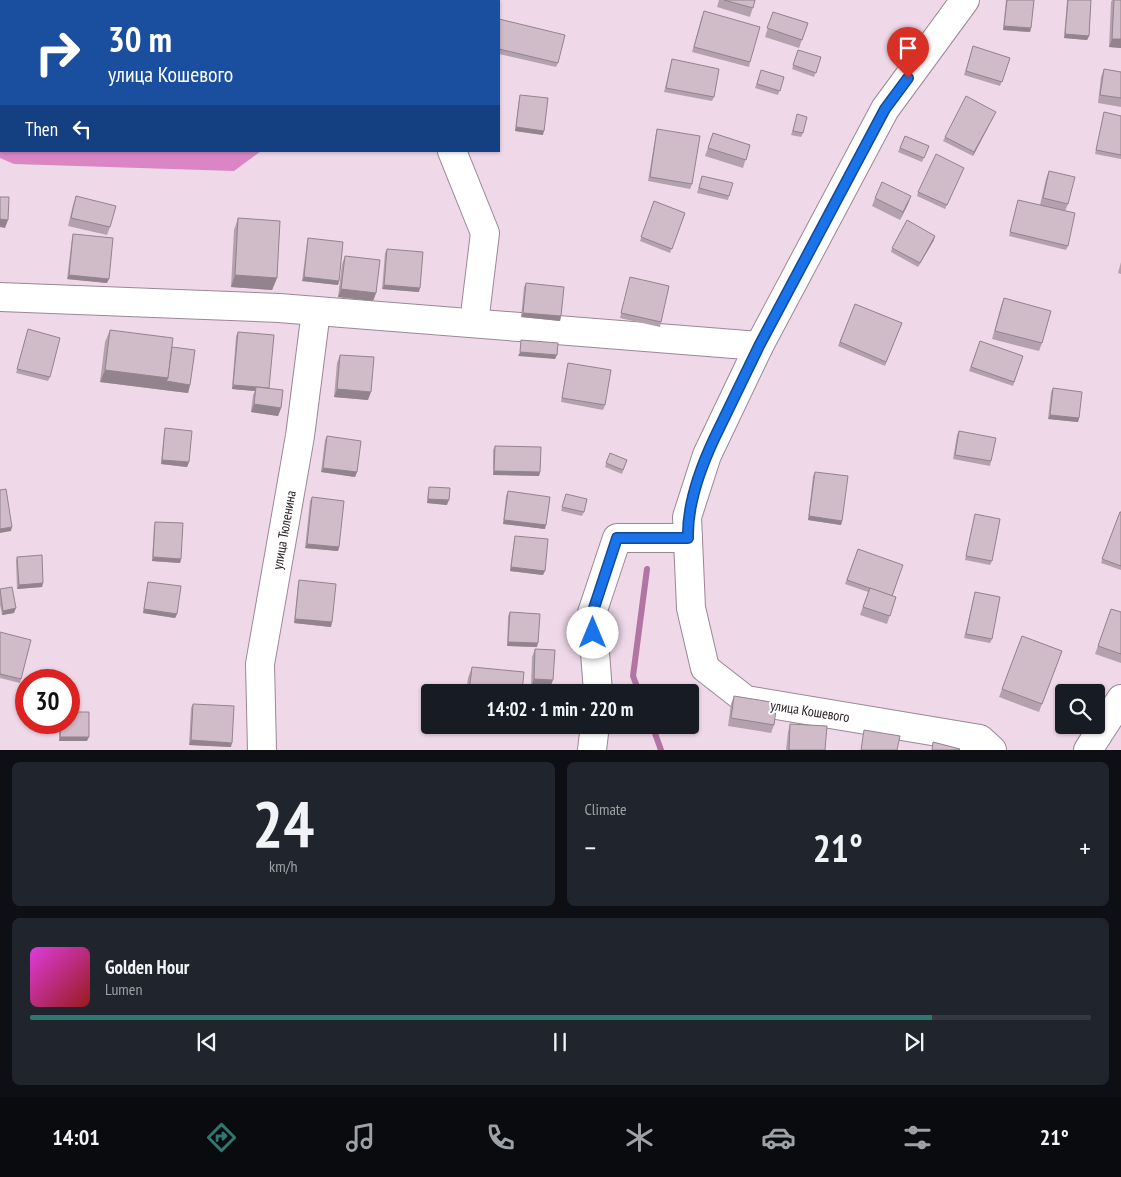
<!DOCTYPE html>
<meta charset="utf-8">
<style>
body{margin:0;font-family:"PT Sans Narrow",sans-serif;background:#20242c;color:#f1f3f6;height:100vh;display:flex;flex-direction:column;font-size:19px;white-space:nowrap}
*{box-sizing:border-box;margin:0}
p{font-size:16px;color:#9ea1a6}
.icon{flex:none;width:28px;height:28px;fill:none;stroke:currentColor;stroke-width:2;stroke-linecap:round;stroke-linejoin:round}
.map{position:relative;height:750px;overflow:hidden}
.details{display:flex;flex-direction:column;gap:12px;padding:12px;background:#0d0f14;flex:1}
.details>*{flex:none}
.banner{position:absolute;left:0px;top:0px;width:500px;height:152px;box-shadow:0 1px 4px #0004;background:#1a4fa0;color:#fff;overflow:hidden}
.fabs{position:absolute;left:1055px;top:684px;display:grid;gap:10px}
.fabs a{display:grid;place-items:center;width:50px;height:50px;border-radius:5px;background:#171b24;box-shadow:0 1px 4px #0004;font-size:25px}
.speed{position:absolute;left:15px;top:669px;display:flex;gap:10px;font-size:25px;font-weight:700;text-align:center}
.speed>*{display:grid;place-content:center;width:65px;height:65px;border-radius:50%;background:#171b24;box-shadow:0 1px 4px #0004;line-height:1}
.speed .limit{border:8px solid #d22;background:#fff;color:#111}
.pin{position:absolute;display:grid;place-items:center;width:42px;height:42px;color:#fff;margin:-51px -21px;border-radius:50% 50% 50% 0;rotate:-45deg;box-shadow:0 0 5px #0007}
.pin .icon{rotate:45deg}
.me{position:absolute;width:55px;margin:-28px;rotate:0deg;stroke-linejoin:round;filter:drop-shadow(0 0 4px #0008)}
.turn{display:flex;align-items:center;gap:18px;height:105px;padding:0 25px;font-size:22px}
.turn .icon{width:65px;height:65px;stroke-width:2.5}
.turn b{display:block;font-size:35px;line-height:42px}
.then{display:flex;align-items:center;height:48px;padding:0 25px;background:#0003;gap:10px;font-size:19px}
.big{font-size:38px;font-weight:600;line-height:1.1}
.details .widget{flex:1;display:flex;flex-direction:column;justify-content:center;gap:8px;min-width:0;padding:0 18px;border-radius:8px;background:#20242c}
.details .dial{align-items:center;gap:0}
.dial b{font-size:65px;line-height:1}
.song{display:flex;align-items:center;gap:15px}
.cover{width:60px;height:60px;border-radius:8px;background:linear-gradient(135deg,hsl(300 70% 55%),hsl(0 70% 35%))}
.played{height:5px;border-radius:2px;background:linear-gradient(90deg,#307770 85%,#363941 85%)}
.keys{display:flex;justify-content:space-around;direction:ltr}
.heat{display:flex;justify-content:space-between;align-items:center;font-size:28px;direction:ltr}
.details .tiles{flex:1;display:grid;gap:12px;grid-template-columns:1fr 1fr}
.widget:last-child{grid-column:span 2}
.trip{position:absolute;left:421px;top:684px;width:278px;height:50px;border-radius:5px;background:#171b24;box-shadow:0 1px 4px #0004;font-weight:600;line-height:50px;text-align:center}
.tabs{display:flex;height:80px;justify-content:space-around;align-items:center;background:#090b0e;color:#9ea1a6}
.tabs .icon{width:35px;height:35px}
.tabs .active{color:#307770}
.tabs b{font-size:22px;color:#f1f3f6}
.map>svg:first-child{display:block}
.forest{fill:#da86c5}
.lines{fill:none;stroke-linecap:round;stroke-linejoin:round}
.stream{stroke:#b274a2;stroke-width:6}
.minor-casing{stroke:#9b8795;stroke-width:30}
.minor{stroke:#fff;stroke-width:28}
.wall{fill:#b3a1ad}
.shaded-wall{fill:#92838d}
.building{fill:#d0bbc9;stroke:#92838d}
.route-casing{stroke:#114b97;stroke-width:12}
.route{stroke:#1a73e8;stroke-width:9}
.labels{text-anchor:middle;stroke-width:4;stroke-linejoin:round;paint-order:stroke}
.street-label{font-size:14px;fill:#282025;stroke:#fff}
</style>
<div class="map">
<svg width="1121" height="750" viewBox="0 0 1121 750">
<rect width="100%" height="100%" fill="#efd9e9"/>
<!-- forest -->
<polygon class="forest" points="0,0 406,0 1,1 1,151 261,151 234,171 14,164 0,158"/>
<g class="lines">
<!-- stream -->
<g class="stream">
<polyline points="639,692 633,676 647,569"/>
<polyline points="652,725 661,750"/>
</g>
<!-- minor casing -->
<g class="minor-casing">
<g id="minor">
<polyline points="412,0 412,1"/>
<polyline points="965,0 885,109 759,346 707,455 687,517 691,608 705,668 746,700 980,739 992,750"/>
<polyline points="452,151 485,233 474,323"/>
<polyline points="0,297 279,308 759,346"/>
<polyline points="598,692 592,613 617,538 688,538"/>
<polyline points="262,750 260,664 300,436 316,311"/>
<polyline points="592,750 595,725"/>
<polyline points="1088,750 1121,699"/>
</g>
</g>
<!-- minor -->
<use href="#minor" class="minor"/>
</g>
<!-- wall -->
<g class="wall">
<polygon points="719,0 755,0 750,17 717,7"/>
<polygon points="1006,0 1034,0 1031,28 1030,32 1003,30"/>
<polygon points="1067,0 1091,0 1089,36 1087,40 1064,38"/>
<polygon points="1112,0 1121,0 1121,48 1109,47 1111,2"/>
<polygon points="773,12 808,23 799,48 765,37"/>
<polygon points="702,16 750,62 749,67 692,52"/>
<polygon points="499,19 558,63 556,67 499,54"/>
<polygon points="973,46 1010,58 1000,86 964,75"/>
<polygon points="798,50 821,57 814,77 792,69"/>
<polygon points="672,59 714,97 712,101 664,92"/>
<polygon points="1104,69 1121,72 1121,107 1098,103 1101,77"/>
<polygon points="761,70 784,77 778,95 755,88"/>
<polygon points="520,95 543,135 515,131 519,99"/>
<polygon points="1104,112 1121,116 1121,159 1095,154"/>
<polygon points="994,116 973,156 943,141 945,137"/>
<polygon points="796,119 803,133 801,137 791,135"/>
<polygon points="657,129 692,184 690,189 648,181 656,133"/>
<polygon points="713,133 750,145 743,168 705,156"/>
<polygon points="905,136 929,146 922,162 898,152"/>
<polygon points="964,168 945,209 917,196 918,192"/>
<polygon points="1049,171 1068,204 1065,211 1068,246 1066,250 1009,236 1018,200 1040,205 1046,179"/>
<polygon points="702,176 729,196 728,200 697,193"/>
<polygon points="76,196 110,227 107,235 68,226 73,205"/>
<polygon points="911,196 908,204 900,220 872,206 875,198"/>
<polygon points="654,201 685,213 670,253 640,241"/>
<polygon points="238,218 277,278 272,290 231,287 234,230"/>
<polygon points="73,234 107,283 67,279 72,238"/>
<polygon points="308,238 339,281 338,285 302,281 307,242"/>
<polygon points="934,240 918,267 891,252 892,248"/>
<polygon points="387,249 419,292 382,289 385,253"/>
<polygon points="345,256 376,293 373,301 338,297 342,264"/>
<polygon points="1121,262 1121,274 1118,273"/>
<polygon points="630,277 661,322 660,327 620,318"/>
<polygon points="526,283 561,316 560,321 521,317 524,287"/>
<polygon points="1004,298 1042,343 1039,351 992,339 1001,306"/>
<polygon points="855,304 902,323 885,366 838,346"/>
<polygon points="28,329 50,377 48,381 16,373"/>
<polygon points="110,330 172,347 190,385 188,393 100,382 105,342"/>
<polygon points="238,332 269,388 281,408 278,416 251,412 253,395 255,391 232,389 236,336"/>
<polygon points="980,341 1023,356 1013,386 969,371"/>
<polygon points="340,355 368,400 334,397 337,363"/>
<polygon points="568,363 605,405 603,410 561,402 567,367"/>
<polygon points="1053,388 1079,418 1078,422 1048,419 1051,392"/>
<polygon points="165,428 189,462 187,467 161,464 164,432"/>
<polygon points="959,431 991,461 990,466 953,459 957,435"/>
<polygon points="327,436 357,472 355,477 321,472 325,440"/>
<polygon points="495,446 540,472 539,476 493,475 493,450"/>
<polygon points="610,453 627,460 622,474 605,467"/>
<polygon points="815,472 842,521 841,525 808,520 813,476"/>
<polygon points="429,487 447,505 427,503 428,491"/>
<polygon points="508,491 545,529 503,524 506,496"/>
<polygon points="566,494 584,512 582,516 561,511"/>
<polygon points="312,497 339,547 338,551 305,548 310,501"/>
<polygon points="1120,512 1121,512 1121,570 1101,563"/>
<polygon points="975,514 992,561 990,565 965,560"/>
<polygon points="155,522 181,559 180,563 152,561 154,526"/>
<polygon points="515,536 543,575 510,571 514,540"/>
<polygon points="858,549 892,596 896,597 887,624 860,615 868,592 845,584"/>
<polygon points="17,557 43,583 42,587 17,589 16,561"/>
<polygon points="299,580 332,622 331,627 294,623 298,584"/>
<polygon points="148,582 177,614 175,618 143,613 147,586"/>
<polygon points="0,589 14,613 2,615 0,605"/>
<polygon points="975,592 992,639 990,643 964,638"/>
<polygon points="1111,609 1121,612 1121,663 1095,654"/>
<polygon points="510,612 537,647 507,646 508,616"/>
<polygon points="0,632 21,679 20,683 0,678"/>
<polygon points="1022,636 1062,651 1039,712 999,697"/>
<polygon points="535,649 550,688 531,687 532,657"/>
<polygon points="472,667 522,692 466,692 468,678"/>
<polygon points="734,696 774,725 771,733 728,726 731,704"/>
<polygon points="193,704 231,747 189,745 191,708"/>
<polygon points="59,722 69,722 87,741 59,741"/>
<polygon points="790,724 825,750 786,750 788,732"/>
<polygon points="1069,725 1086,725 1081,733"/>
</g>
<!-- shaded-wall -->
<g class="shaded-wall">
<polygon points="1004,26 1031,28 1030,32 1003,30"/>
<polygon points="1065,34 1089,36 1087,40 1064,38"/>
<polygon points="1112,39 1121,39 1121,48 1109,47"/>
<polygon points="996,112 994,116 973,156 974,152"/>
<polygon points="516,127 544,131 543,135 515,131"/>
<polygon points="911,196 908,204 900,220 903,212"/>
<polygon points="0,219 8,220 5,228 0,227"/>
<polygon points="935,236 934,240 918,267 920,263"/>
<polygon points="69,275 109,279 107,283 67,279"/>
<polygon points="235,275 277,278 272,290 231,287"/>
<polygon points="304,277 339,281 338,285 302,281"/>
<polygon points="384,285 420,288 419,292 382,289"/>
<polygon points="341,289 376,293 373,301 338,297"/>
<polygon points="523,313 561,316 560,321 521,317"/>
<polygon points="520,352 557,355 555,359 518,356"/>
<polygon points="105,370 168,378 190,385 188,393 100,382"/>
<polygon points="233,385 256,387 255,391 232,389"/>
<polygon points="337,389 371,392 368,400 334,397"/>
<polygon points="254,404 281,408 278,416 251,412"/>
<polygon points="1050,415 1079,418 1078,422 1048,419"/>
<polygon points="162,460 189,462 187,467 161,464"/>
<polygon points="323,468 357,472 355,477 321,472"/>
<polygon points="494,471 540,472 539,476 493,475"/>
<polygon points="428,499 449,500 447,505 427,503"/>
<polygon points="809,516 842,521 841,525 808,520"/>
<polygon points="504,520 546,525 545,529 503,524"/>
<polygon points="12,527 11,531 0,533 0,529"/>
<polygon points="307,544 339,547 338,551 305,548"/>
<polygon points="153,557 181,559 180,563 152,561"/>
<polygon points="511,567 545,571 543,575 510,571"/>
<polygon points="43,583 42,587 17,589 19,585"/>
<polygon points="16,608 14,613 2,615 3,611"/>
<polygon points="144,609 177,614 175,618 143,613"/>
<polygon points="295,619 332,622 331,627 294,623"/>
<polygon points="508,642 538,643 537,647 507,646"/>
<polygon points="534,679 553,680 550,688 531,687"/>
<polygon points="1084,725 1086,725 1081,733"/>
<polygon points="60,737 89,737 87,741 59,741"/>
<polygon points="191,740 232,743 231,747 189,745"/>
</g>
<!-- building -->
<g class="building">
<polygon points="724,0 755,0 753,8"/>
<polygon points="1007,0 1034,0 1031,28 1004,26"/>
<polygon points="1068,0 1091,0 1089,36 1065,34"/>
<polygon points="1114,0 1121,0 1121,39 1112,39"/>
<polygon points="704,11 760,27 750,62 694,47"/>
<polygon points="773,12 808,23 802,40 767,28"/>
<polygon points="499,19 565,35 558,63 499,49"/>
<polygon points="973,46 1010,58 1002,82 966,71"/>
<polygon points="798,50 821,57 816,73 793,65"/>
<polygon points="672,59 719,69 714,97 666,88"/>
<polygon points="1104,69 1121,72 1121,98 1100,95"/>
<polygon points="761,70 784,77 780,91 757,84"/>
<polygon points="520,95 548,98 544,131 516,127"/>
<polygon points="966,96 996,112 974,152 945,137"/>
<polygon points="1104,112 1121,116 1121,155 1096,150"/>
<polygon points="797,114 807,117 803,133 793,131"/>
<polygon points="657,129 700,136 692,184 650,177"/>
<polygon points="713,133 750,145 746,160 708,148"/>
<polygon points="905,136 929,146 924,158 900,148"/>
<polygon points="936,154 964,168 947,205 918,192"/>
<polygon points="1049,171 1075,177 1068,204 1043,198"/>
<polygon points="702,176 733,183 729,196 699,188"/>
<polygon points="882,182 911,196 903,212 875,198"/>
<polygon points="76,196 116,206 110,227 71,218"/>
<polygon points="0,197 9,197 8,220 0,219"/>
<polygon points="1018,200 1075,213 1068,246 1010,232"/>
<polygon points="654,201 685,213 672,249 641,237"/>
<polygon points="238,218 280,221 277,278 235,275"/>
<polygon points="907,220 935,236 920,263 892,248"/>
<polygon points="73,234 113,238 109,279 69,275"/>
<polygon points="308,238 343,242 339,281 304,277"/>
<polygon points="387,249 423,252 420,288 384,285"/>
<polygon points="345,256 380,260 376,293 341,289"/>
<polygon points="630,277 669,286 661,322 621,313"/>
<polygon points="526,283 564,287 561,316 523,313"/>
<polygon points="1004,298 1051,311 1042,343 995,331"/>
<polygon points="855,304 902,323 886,362 840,342"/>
<polygon points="28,329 60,338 50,377 17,369"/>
<polygon points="110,330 173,338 168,378 105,370"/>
<polygon points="238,332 274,335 269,388 233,385"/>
<polygon points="521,340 558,343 557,355 520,352"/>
<polygon points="980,341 1023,356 1014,382 971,367"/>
<polygon points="172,347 195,350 190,385 166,381 168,378"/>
<polygon points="340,355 374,357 371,392 337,389"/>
<polygon points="568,363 611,370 605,405 562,398"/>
<polygon points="256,387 283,390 281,408 254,404"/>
<polygon points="1053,388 1082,392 1079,418 1050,415"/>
<polygon points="165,428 192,431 189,462 162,460"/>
<polygon points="959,431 996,438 991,461 955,455"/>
<polygon points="327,436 361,441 357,472 323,468"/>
<polygon points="495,446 541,447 540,472 494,471"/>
<polygon points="610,453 627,460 623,470 606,463"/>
<polygon points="815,472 848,476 842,521 809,516"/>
<polygon points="429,487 450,488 449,500 428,499"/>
<polygon points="6,489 12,527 0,529 0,490"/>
<polygon points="508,491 550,497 546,525 504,520"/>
<polygon points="566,494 587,499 584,512 562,507"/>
<polygon points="312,497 344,501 339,547 307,544"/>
<polygon points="1120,512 1121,512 1121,566 1102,559"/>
<polygon points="975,514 1000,519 992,561 966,556"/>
<polygon points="155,522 183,523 181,559 153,557"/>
<polygon points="515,536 548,539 545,571 511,567"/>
<polygon points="858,549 903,565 892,596 847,580"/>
<polygon points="42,555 43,583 19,585 17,557"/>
<polygon points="299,580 336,584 332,622 295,619"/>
<polygon points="148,582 181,586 177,614 144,609"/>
<polygon points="12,587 16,608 3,611 0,589"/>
<polygon points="870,588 896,597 890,616 863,607"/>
<polygon points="975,592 1000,597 992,639 966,634"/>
<polygon points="1111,609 1121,612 1121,654 1098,646"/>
<polygon points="510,612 540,614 538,643 508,642"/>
<polygon points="0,632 31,640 21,679 0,674"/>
<polygon points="1022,636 1062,651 1042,704 1002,689"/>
<polygon points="535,649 555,650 553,680 534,679"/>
<polygon points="472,667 524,672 522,692 469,692"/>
<polygon points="734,696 777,703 774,725 731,718"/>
<polygon points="193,704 234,706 232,743 191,740"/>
<polygon points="69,712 89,712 89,737 60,737 61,722 69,722"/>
<polygon points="790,724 827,726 825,750 789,750"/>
<polygon points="864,730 900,736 897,750 861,750"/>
<polygon points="933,742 960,749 959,750 932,750"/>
</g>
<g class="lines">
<!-- route casing -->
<g class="route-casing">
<path id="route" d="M593,633l-1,-19 25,-76h71c-1,-33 12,-69 26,-99l45,-93 126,-237 23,-31"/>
</g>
<!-- route -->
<use href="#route" class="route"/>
</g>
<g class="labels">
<!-- street labels -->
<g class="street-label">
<text transform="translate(284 530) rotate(-80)" y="5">улица Тюленина</text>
<text transform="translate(810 711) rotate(9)" y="5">улица Кошевого</text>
</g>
</g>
</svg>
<div class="fabs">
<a><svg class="icon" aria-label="search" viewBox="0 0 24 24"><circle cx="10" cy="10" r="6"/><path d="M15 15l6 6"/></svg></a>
</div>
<div class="speed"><div class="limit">30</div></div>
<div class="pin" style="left:908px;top:78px;background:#d93025"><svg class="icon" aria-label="arrive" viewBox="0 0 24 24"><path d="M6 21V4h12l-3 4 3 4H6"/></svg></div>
<svg class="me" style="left:593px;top:633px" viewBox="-20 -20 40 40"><circle r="19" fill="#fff"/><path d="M0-13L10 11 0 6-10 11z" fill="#1a73e8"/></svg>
<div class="trip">14:02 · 1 min · 220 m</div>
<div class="banner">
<div class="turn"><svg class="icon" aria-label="right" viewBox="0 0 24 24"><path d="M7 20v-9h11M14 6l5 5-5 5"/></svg><div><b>30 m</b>улица Кошевого</div></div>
<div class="then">Then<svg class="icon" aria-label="left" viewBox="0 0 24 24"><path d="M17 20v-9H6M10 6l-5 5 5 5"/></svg></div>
</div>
</div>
<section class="details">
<div class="tiles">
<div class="widget dial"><b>24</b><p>km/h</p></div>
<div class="widget"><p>Climate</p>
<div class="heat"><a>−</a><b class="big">21°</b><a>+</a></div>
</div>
<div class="widget">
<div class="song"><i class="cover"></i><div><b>Golden Hour</b><p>Lumen</p></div></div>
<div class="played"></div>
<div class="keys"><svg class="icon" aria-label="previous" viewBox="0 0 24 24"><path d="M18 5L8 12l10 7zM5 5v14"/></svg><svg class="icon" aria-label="pause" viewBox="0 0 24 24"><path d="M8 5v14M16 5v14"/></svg><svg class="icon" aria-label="next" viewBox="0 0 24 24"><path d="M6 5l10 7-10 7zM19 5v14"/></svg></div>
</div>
</div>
</section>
<nav class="tabs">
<b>14:01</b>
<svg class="icon active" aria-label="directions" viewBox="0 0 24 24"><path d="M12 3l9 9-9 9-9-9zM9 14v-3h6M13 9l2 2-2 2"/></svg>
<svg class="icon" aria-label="music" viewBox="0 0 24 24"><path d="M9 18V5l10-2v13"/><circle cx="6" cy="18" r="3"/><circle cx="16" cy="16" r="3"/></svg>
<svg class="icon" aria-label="phone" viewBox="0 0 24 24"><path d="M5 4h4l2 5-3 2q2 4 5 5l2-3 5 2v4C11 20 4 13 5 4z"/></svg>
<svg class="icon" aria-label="climate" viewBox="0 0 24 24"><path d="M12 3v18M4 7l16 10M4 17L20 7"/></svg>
<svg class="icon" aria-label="car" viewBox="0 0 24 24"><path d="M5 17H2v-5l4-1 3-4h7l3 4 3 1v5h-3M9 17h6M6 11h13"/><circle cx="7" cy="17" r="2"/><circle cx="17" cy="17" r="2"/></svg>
<svg class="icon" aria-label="filters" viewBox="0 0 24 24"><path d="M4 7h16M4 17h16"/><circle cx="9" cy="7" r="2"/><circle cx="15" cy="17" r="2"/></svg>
<b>21°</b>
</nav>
